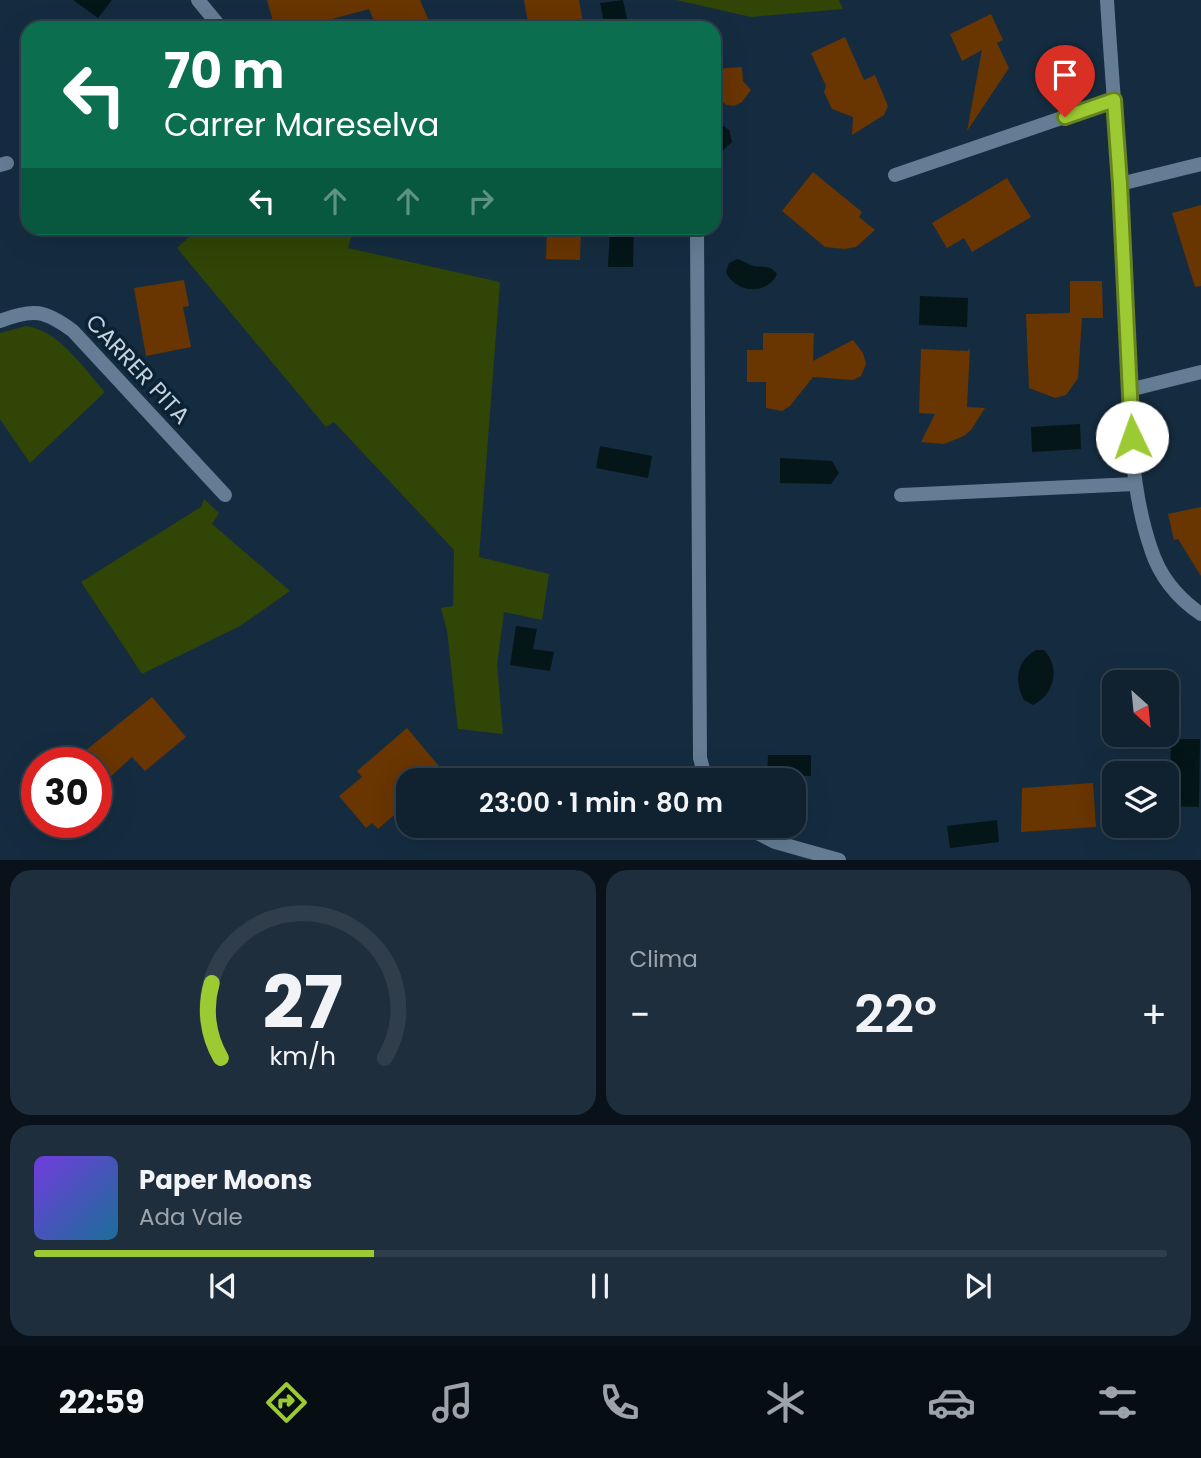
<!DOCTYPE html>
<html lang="es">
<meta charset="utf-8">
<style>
body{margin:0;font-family:Poppins,sans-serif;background:#1e2e3c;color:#f1f3f6;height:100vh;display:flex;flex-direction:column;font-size:26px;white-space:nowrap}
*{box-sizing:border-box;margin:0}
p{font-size:23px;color:#9ca3ab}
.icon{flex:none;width:38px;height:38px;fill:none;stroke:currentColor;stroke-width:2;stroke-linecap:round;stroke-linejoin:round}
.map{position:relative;height:860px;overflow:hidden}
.panel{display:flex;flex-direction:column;gap:10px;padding:10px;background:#09121a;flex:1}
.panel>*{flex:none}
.guide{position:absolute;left:21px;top:21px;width:700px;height:214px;border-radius:21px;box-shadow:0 7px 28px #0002,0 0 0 2px #303e4c;background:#0b6e4f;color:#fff;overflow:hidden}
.needle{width:46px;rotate:153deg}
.tools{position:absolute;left:1102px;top:670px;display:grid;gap:14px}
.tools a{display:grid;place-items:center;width:77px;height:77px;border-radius:14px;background:#102130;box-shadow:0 7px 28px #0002,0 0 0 2px #303e4c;font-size:35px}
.speed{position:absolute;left:21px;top:747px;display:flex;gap:14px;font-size:35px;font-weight:700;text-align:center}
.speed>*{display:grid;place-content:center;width:91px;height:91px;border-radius:50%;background:#102130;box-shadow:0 7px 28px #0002,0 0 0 2px #303e4c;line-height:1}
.speed .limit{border:10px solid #d22;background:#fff;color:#111}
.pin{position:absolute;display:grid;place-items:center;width:60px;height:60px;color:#fff;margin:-72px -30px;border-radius:50% 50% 50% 0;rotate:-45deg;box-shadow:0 0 7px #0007}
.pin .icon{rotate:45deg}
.me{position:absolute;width:77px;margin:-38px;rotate:357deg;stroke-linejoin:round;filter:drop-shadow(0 0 5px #0008)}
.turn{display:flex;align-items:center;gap:24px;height:147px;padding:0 28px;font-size:32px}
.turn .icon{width:91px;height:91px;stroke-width:2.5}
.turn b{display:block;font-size:49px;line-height:60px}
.lanes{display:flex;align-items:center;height:66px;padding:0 28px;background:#0003;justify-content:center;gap:35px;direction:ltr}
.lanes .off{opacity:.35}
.big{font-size:52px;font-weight:600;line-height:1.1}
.panel .widget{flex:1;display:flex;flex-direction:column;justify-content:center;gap:10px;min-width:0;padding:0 24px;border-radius:21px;background:#1e2e3c}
.panel .dial{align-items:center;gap:0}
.dial svg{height:182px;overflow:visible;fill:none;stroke:#303e4c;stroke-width:7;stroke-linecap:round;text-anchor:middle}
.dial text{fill:#f1f3f6;stroke:none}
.song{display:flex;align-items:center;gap:21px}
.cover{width:84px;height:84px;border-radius:10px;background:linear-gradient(135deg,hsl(260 70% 55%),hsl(200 70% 35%))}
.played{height:7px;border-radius:4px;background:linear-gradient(90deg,#9cca32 30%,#303e4c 30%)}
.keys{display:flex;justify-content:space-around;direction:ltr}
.heat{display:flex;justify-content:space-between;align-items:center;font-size:38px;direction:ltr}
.panel .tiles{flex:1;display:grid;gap:10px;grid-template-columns:1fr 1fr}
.widget:last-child{grid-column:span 2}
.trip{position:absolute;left:396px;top:768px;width:410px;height:70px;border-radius:21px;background:#102130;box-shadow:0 7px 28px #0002,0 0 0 2px #303e4c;font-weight:600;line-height:70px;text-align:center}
.tab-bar{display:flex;height:112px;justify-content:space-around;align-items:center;background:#060d13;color:#9ca3ab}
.tab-bar .icon{width:49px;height:49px}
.tab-bar .active{color:#9cca32}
.tab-bar b{font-size:32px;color:#f1f3f6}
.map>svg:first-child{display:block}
.green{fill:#304506}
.water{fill:#051618}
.building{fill:#693500}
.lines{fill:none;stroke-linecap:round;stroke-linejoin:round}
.street{stroke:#647d94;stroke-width:14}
.route-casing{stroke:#658320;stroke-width:18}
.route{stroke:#9cca32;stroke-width:12}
.labels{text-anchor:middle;stroke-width:7;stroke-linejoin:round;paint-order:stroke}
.street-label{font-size:23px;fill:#c5d3e0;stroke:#0b2235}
</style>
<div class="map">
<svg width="1201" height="860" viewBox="0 0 1201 860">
<rect width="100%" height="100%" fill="#152c40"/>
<!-- green -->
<g class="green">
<polygon points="676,0 839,0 843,9 751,17"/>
<polygon points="199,228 354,228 348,248 500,282 479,557 549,574 542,620 504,612 497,665 503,734 458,729 447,631 441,608 453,606 454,550 334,422 326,427 177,248"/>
<path d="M26,326c33,4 58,43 79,66l-75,71 -30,-44v-86z"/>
<polygon points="204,499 219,513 212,524 290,591 240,626 142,674 81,582 201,507"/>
</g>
<!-- water -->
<g class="water">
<polygon points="73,0 112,0 98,18"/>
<polygon points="623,0 629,28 605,28 600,3"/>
<polygon points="718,122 729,130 732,142 720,153 714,153 714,123"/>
<polygon points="610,228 634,228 633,267 608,267"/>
<path d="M737,259c6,1 11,6 17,7 11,2 15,-2 23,8 -10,22 -42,19 -51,-2l3,-9z"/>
<polygon points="920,296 968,298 967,327 919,325"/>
<polygon points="1080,424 1081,449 1032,452 1031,427"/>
<polygon points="600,446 652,456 648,478 596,468"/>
<polygon points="780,458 832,461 839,473 831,484 780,483"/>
<polygon points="516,626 537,629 533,649 554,652 550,671 510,665"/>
<path d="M1036,650h8c17,18 10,45 -11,55l-9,-5c-10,-19 -8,-39 12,-50z"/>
<polygon points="1171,739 1200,739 1199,807 1170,806"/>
<polygon points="768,755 811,755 811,776 767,776"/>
<polygon points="997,820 999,842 950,848 947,826"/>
</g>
<!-- building -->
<g class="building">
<polygon points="267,0 420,0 429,21 412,28 377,28 369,9 299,28 275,28"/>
<polygon points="524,0 579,0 584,28 529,28"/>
<polygon points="991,14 1003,40 997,43 1009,68 967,131 982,50 962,61 950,34"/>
<polygon points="845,37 864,80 875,75 888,106 884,115 852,135 853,117 832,109 824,92 826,86 811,53"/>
<polygon points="742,67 743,81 751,90 742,102 734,106 727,105 714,95 714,69"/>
<polygon points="813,172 862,212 859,217 875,230 856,247 845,249 825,247 782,211"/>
<polygon points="1007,178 1031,217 972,252 964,238 947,248 932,223"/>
<polygon points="1201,205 1201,286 1195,287 1172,213"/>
<polygon points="547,228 581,228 580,260 546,259"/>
<polygon points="184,280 189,306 183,307 191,347 146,356 134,288"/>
<polygon points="1070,281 1102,281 1103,318 1082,318 1078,378 1066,395 1055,398 1029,388 1026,314 1070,313"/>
<polygon points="763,333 814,333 813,361 853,340 863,353 866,364 861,376 853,380 813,377 790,406 782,411 766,408 766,382 747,382 747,350 763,350"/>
<polygon points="970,348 967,407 985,408 971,430 964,436 944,444 921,442 935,414 919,413 921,349 968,351"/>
<polygon points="1201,507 1201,576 1178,539 1174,540 1168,514"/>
<polygon points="152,697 186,737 145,771 132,757 96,790 96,763 70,763"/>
<polygon points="407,728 443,771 433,780 408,780 408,803 378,829 372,823 366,828 339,796 362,777 357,771"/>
<polygon points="1093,783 1096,827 1021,832 1022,788"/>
</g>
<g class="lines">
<!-- street -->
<g class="street">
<polyline points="198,0 221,28"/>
<path d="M1107,0c6,97 15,194 19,291 4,82 -2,180 25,258 9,28 25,48 50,65"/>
<polyline points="0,165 7,163"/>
<polyline points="895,175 1114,100"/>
<polyline points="1120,184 1201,164"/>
<polyline points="697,228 700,758 706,780"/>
<path d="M0,321c33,-13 45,-11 73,10l152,164"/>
<polyline points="1129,390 1201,372"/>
<polyline points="901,495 1135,484"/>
<polyline points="744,826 775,842 839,860"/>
</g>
</g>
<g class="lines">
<!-- route casing -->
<g class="route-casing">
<polyline id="route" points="1065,117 1114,100 1120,184 1132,437"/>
</g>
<!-- route -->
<use href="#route" class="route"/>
</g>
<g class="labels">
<!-- street labels -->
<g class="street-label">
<text transform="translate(138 369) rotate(47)" y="8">CARRER PITA</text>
</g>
</g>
</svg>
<div class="tools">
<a><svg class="needle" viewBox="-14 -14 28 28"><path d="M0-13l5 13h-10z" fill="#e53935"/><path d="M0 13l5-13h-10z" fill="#9ca3ab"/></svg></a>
<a><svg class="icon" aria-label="layers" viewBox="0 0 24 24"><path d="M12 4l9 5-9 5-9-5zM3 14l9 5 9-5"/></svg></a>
</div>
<div class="speed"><div class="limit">30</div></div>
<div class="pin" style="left:1065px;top:117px;background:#d93025"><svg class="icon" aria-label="arrive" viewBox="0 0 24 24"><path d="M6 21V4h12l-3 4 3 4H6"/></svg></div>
<svg class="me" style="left:1132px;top:437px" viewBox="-20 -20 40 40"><circle r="19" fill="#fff"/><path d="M0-13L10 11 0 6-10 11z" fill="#9cca32"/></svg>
<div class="trip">23:00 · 1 min · 80 m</div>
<div class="guide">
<div class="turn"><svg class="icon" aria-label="left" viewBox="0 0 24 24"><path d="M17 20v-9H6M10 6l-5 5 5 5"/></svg><div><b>70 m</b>Carrer Mareselva</div></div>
<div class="lanes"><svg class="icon" aria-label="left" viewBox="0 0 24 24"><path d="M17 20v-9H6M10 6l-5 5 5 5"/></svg><svg class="icon off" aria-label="ahead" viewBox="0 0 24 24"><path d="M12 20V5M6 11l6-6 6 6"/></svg><svg class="icon off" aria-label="ahead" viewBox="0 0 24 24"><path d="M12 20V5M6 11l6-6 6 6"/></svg><svg class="icon off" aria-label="right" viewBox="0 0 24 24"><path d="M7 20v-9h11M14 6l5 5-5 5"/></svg></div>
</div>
</div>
<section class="panel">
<div class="tiles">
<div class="widget dial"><svg viewBox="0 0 100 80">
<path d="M14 69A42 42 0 1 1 86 69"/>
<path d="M14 69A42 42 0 0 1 10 36" stroke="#9cca32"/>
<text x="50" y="56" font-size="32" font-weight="700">27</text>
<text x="50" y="72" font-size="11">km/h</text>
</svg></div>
<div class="widget"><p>Clima</p>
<div class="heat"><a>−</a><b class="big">22°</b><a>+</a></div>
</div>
<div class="widget">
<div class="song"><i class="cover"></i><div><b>Paper Moons</b><p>Ada Vale</p></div></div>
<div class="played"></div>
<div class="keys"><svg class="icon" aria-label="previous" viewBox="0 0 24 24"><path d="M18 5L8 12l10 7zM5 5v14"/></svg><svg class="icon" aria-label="pause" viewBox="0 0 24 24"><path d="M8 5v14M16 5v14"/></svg><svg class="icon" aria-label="next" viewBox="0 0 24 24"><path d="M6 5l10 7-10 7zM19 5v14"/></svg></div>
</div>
</div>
</section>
<nav class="tab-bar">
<b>22:59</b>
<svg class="icon active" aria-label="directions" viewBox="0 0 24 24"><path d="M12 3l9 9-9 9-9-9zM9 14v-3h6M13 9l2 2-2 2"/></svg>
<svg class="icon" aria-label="music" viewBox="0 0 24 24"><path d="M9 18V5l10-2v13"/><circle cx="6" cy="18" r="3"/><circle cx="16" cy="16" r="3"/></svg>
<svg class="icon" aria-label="phone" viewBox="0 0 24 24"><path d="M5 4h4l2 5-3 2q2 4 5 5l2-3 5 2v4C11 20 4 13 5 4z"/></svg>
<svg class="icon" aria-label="climate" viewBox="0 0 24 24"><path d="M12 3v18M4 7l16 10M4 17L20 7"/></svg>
<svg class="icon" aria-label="car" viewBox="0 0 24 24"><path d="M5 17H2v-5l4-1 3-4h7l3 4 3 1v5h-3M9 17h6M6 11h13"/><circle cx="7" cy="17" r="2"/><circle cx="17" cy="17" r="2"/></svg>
<svg class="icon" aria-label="filters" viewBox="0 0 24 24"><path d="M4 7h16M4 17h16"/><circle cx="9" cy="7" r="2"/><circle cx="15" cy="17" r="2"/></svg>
</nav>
